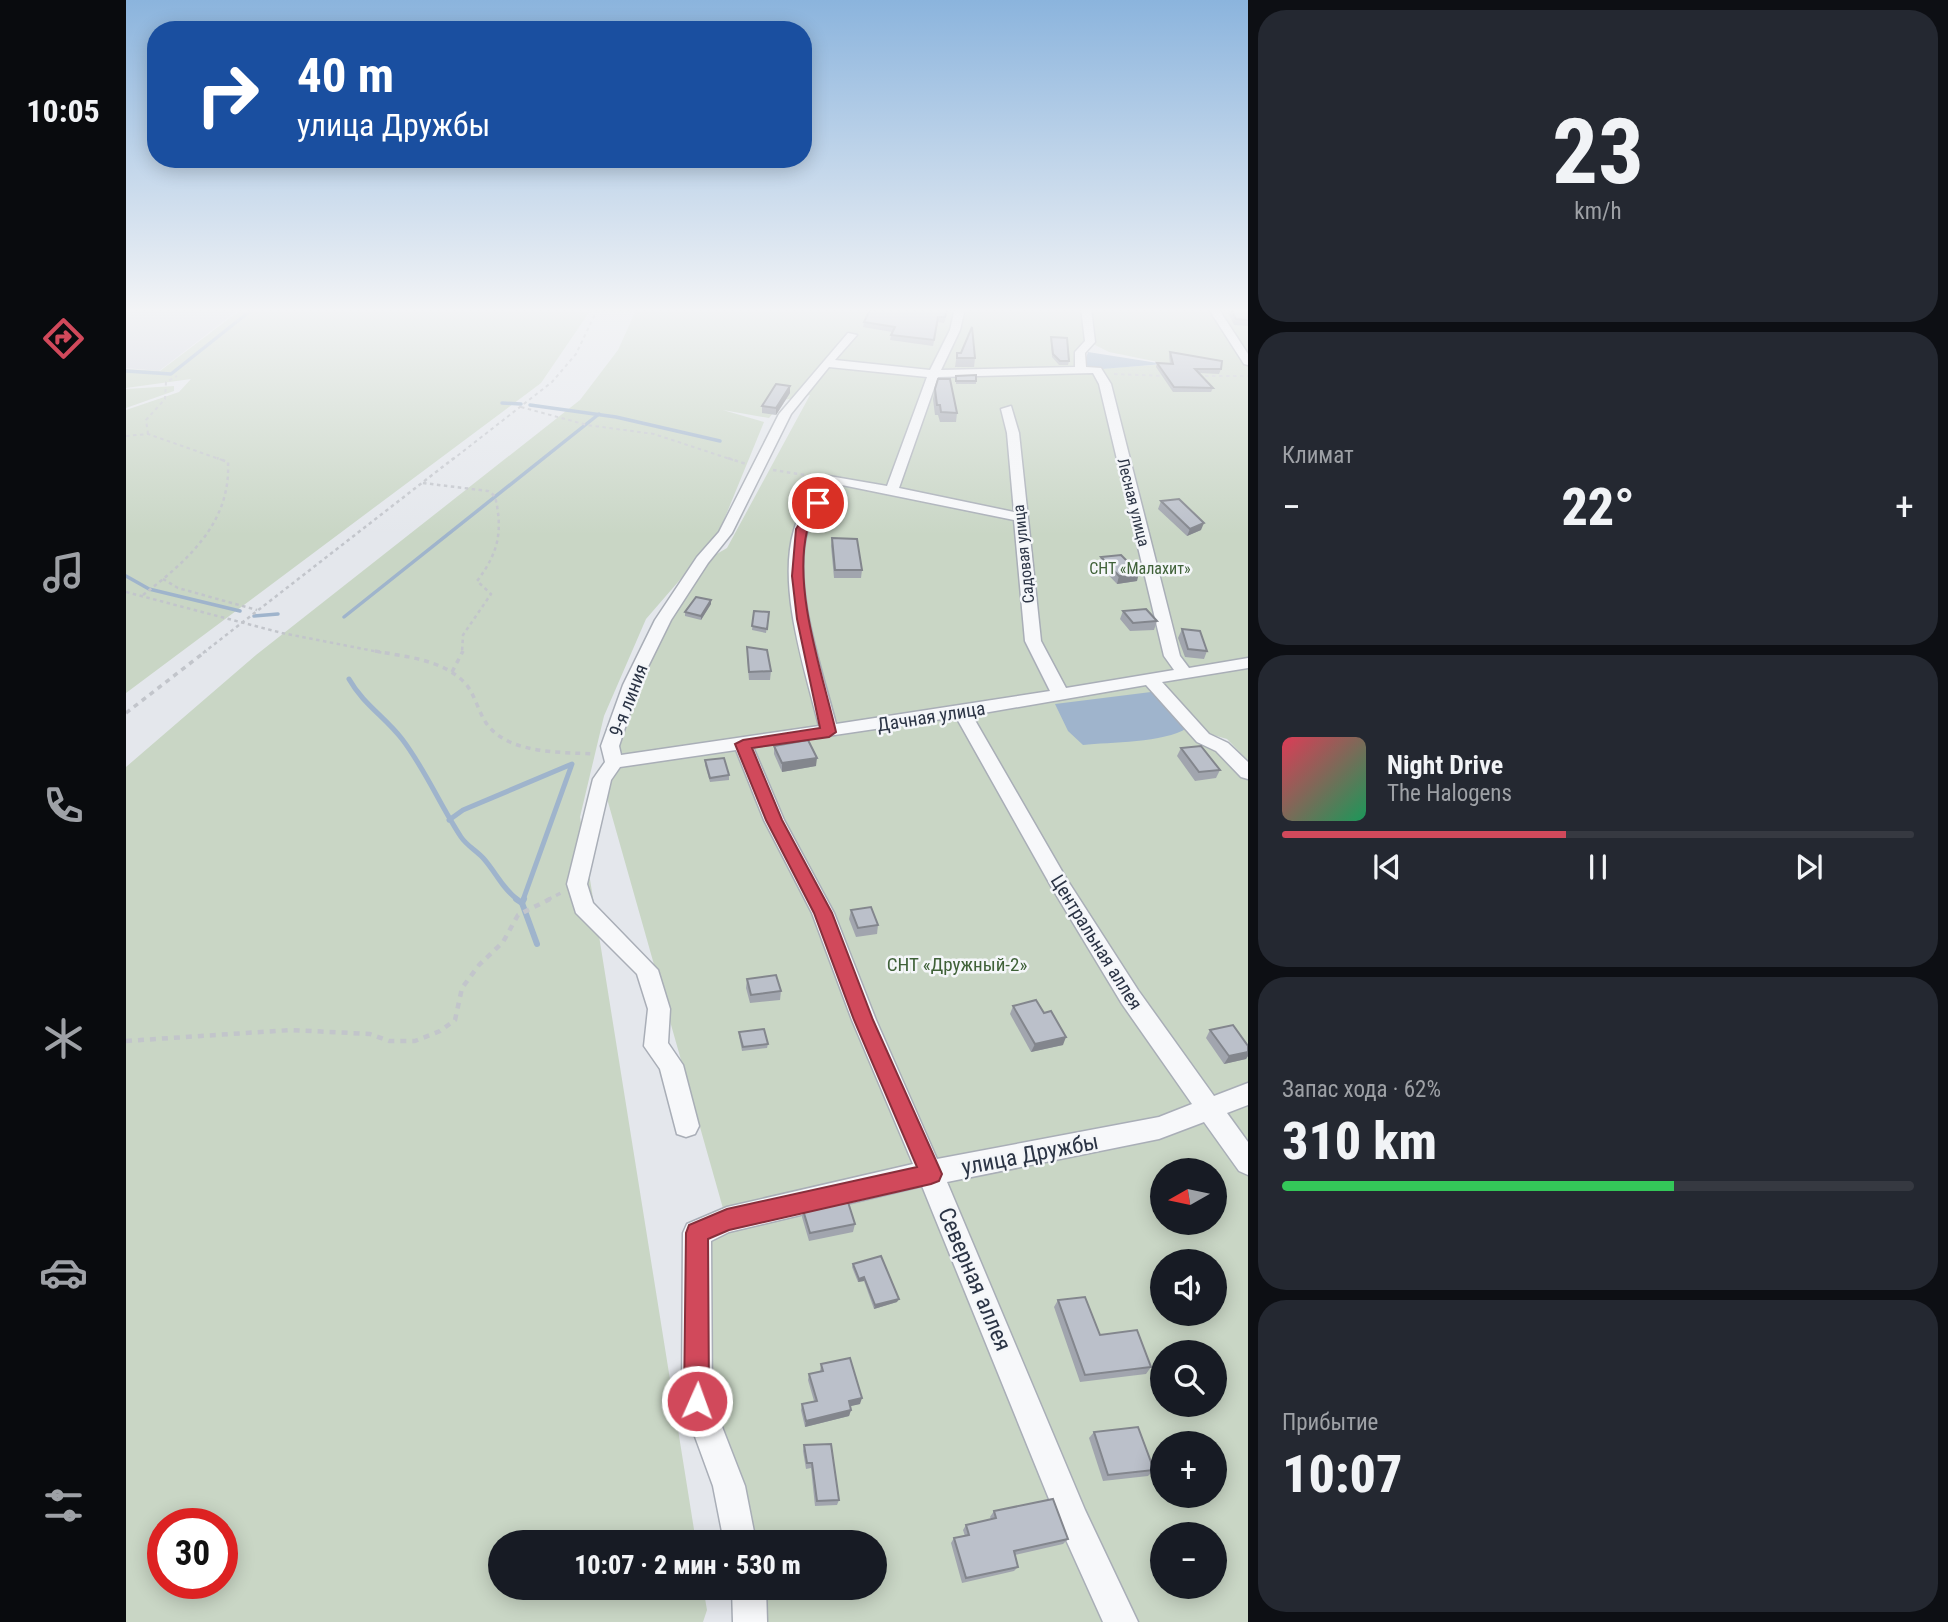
<!DOCTYPE html>
<html lang="ru">
<meta charset="utf-8">
<style>
body{margin:0;font-family:"Roboto Condensed",sans-serif;background:#242831;color:#f1f3f6;height:100vh;display:flex;flex-direction:column;font-size:26px;white-space:nowrap}
*{box-sizing:border-box;margin:0}
p{font-size:23px;color:#9ea1a6}
.icon{flex:none;width:38px;height:38px;fill:none;stroke:currentColor;stroke-width:2;stroke-linecap:round;stroke-linejoin:round}
.map{position:relative;flex:1;overflow:hidden}
.drawer{display:flex;flex-direction:column;gap:10px;padding:10px;background:#0d0f14;width:700px}
.drawer>*{flex:none}
.banner{position:absolute;left:21px;top:21px;width:665px;height:147px;border-radius:28px;box-shadow:0 4px 18px #0003;background:#1a4fa0;color:#fff;overflow:hidden}
.needle{width:46px;rotate:261deg}
.tools{position:absolute;left:1024px;top:1158px;display:grid;gap:14px}
.tools a{display:grid;place-items:center;width:77px;height:77px;border-radius:50%;background:#171b24;box-shadow:0 4px 18px #0003;font-size:35px}
.speed{position:absolute;left:21px;top:1508px;display:flex;gap:14px;font-size:35px;font-weight:700;text-align:center}
.speed>*{display:grid;place-content:center;width:91px;height:91px;border-radius:50%;background:#171b24;box-shadow:0 4px 18px #0003;line-height:1}
.speed .limit{border:10px solid #d22;background:#fff;color:#111}
.pin{position:absolute;display:grid;place-items:center;width:60px;height:60px;color:#fff;margin:-30px;border:4px solid #fff;border-radius:50%;box-shadow:0 2px 7px #0007}
.me{position:absolute;width:77px;margin:-38px;rotate:2deg;stroke-linejoin:round;filter:drop-shadow(0 0 5px #0008)}
.turn{display:flex;align-items:center;gap:24px;height:147px;padding:0 35px;font-size:32px}
.turn .icon{width:91px;height:91px;stroke-width:2.5}
.turn b{display:block;font-size:49px;line-height:60px}
.big{font-size:52px;font-weight:800;line-height:1.1}
.drawer .widget{flex:1;display:flex;flex-direction:column;justify-content:center;gap:10px;min-width:0;padding:0 24px;border-radius:28px;background:#242831}
.drawer .dial{align-items:center;gap:0}
.dial b{font-size:91px;line-height:1}
.song{display:flex;align-items:center;gap:21px}
.cover{width:84px;height:84px;border-radius:10px;background:linear-gradient(135deg,hsl(350 70% 55%),hsl(150 70% 35%))}
.played{height:7px;border-radius:4px;background:linear-gradient(90deg,#d1495b 45%,#363941 45%)}
.keys{display:flex;justify-content:space-around;direction:ltr}
.heat{display:flex;justify-content:space-between;align-items:center;font-size:38px;direction:ltr}
.charge{height:10px;border-radius:5px;background:linear-gradient(90deg,#34c759 62%,#363941 0)}
.trip{position:absolute;left:362px;top:1530px;width:399px;height:70px;border-radius:35px;background:#171b24;box-shadow:0 4px 18px #0003;font-weight:800;line-height:70px;text-align:center}
main{display:flex;flex:1;min-height:0}
.menu{display:flex;flex-direction:column;width:126px;justify-content:space-around;align-items:center;background:#090b0e;color:#9ea1a6}
.menu .icon{width:49px;height:49px}
.menu .on{color:#d1495b}
.menu b{font-size:32px;color:#f1f3f6}
.map>svg:first-child{display:block}
.built{fill:#d2d6de}
.green{fill:#c9d6c5;fill-rule:evenodd}
.water{fill:#9fb4cc}
.lines{fill:none;stroke-linecap:round;stroke-linejoin:round}
.stream-far2{stroke:#9fb4cc;stroke-width:3.5}
.stream-far1{stroke:#9fb4cc;stroke-width:5}
.stream{stroke:#9fb4cc;stroke-width:6}
.minor-casing{stroke:#a9aeb7;stroke-width:3}
.path-far3{stroke:#c2c5cb;stroke-width:2;stroke-dasharray:3.5 3.5;stroke-linecap:butt}
.path-far2{stroke:#c2c5cb;stroke-width:2.5;stroke-dasharray:3.5 3.5;stroke-linecap:butt}
.path-far1{stroke:#c2c5cb;stroke-width:3.5;stroke-dasharray:5 5;stroke-linecap:butt}
.path{stroke:#c2c5cb;stroke-width:4.5;stroke-dasharray:6 6;stroke-linecap:butt}
.minor{fill:#f7f8fa;fill-rule:evenodd}
.wall{fill:#a1a5ae}
.shaded-wall{fill:#83868d}
.building{fill:#bbc0ca;stroke:#83868d;stroke-width:2}
.route{fill:#d1495b;stroke:#882f3b;stroke-width:2}
.labels{text-anchor:middle;stroke-width:5;stroke-linejoin:round;paint-order:stroke}
.far-street-label{font-size:16px;fill:#2b3445;stroke:#f4f6f9}
.far-park-label{font-size:16px;fill:#3f6138;stroke:#f4f6f9}
.street-label{font-size:19px;fill:#2b3445;stroke:#f4f6f9}
.park-label{font-size:19px;fill:#3f6138;stroke:#f4f6f9}
.near-street-label{font-size:23px;fill:#2b3445;stroke:#f4f6f9}
</style>
<main>
<nav class="menu">
<b>10:05</b>
<svg class="icon on" aria-label="directions" viewBox="0 0 24 24"><path d="M12 3l9 9-9 9-9-9zM9 14v-3h6M13 9l2 2-2 2"/></svg>
<svg class="icon" aria-label="music" viewBox="0 0 24 24"><path d="M9 18V5l10-2v13"/><circle cx="6" cy="18" r="3"/><circle cx="16" cy="16" r="3"/></svg>
<svg class="icon" aria-label="phone" viewBox="0 0 24 24"><path d="M5 4h4l2 5-3 2q2 4 5 5l2-3 5 2v4C11 20 4 13 5 4z"/></svg>
<svg class="icon" aria-label="climate" viewBox="0 0 24 24"><path d="M12 3v18M4 7l16 10M4 17L20 7"/></svg>
<svg class="icon" aria-label="car" viewBox="0 0 24 24"><path d="M5 17H2v-5l4-1 3-4h7l3 4 3 1v5h-3M9 17h6M6 11h13"/><circle cx="7" cy="17" r="2"/><circle cx="17" cy="17" r="2"/></svg>
<svg class="icon" aria-label="filters" viewBox="0 0 24 24"><path d="M4 7h16M4 17h16"/><circle cx="9" cy="7" r="2"/><circle cx="15" cy="17" r="2"/></svg>
</nav>
<div class="map">
<svg width="1122" height="1622" viewBox="0 0 1122 1622">
<rect width="100%" height="100%" fill="#e4e7ec"/>
<!-- built -->
<polygon class="built" points="0,308 115,308 33,371 0,368"/>
<!-- green -->
<g class="green">
<polygon points="117,308 466,308 415,383 0,693 0,410 53,392 65,379 0,388 0,369 34,371"/>
<path d="M511,308h611v453l-21,-22 -21,-6 -49,-52 -6,-1 52,58 19,9 26,26v849h-498l-1,-35h126v-45h-135l-11,-56 -32,-85v-168l29,-14 -120,-424 14,-50 29,-84c-5,-17 0,-30 17,-36l37,-63 24,-14 83,-153 -26,5 -15,18 -46,-8 41,12 -47,115 -71,82 -42,97 -24,101 116,725h-196v45h203l4,23 -4,12h-577v-855l130,-112 324,-255 38,-50zM963,342l20,10 59,12 -87,6 -1,-18zM898,515l13,125 23,46 -1,6 -26,-51 -14,-123zM1036,1171h52v52h-52zM1036,1262h52v52h-52zM1036,1353h52v52h-52zM1036,1444h52v52h-52zM37,1524h59v60h-59zM1036,1535h52v52h-52z"/>
<polygon points="48,386 48,391 0,408 0,389"/>
</g>
<!-- water -->
<g class="water">
<polygon points="962,352 1038,364 976,369 962,367 959,361"/>
<path d="M1025,692l7,4 29,32c-23,15 -77,14 -104,17l-15,-14 -13,-27z"/>
</g>
<g class="lines">
<!-- stream-far2 -->
<g class="stream-far2">
<polyline points="0,371 45,374 128,308"/>
<polyline points="376,403 395,404"/>
<polyline points="404,405 490,417 594,441"/>
<polyline points="0,576 23,589 114,611"/>
<polyline points="128,616 152,614"/>
<polyline points="218,617 473,414"/>
</g>
<!-- stream-far1 -->
<g class="stream-far1">
<path d="M223,679c14,25 36,38 53,60 23,30 38,66 59,98 6,9 16,14 23,22 13,15 18,29 34,41"/>
<polyline points="323,820 337,810 446,764 397,900"/>
</g>
<!-- stream -->
<g class="stream">
<polyline points="390,899 396,903 411,944"/>
<polyline points="396,903 398,899"/>
</g>
<!-- minor casing -->
<g class="minor-casing">
<g id="minor">
<path d="M829,308h10l-5,22 -19,40 134,-3v-15l10,-11 -4,-33h10l4,34 -10,11 1,14 15,1 10,16 69,272 9,12 59,-10v10l-86,14 47,52 19,9 20,19v17l-7,-2 -25,-26 -19,-9 -51,-57 -174,30 94,163 72,112 76,106 34,-13v22l-21,8 21,29v33l-9,-4 -35,-49 -45,17 -212,43 138,328 53,112h-35l-41,-91 -140,-345 -193,46 -18,9 1,160 33,85 11,56h-32l-11,-56 -31,-85 1,-168 4,-9 40,-17 186,-43 -61,-144 -40,-107 -48,-93 -28,-70 -116,17 -9,13 -24,104 6,19 65,67 12,39 -2,34 15,22 16,61 -4,8 -9,3 -9,-3 -17,-65 -16,-23 4,-37 -11,-35 -61,-61 -9,-29 26,-105 12,-17 -4,-16 22,-61 32,-65 42,-63 22,-25 60,-118 69,-81 9,2 -22,25 95,10 20,-40zM703,367l98,10 -40,109 -58,-10c-11,17 -30,34 -35,54 -17,57 11,140 25,196l-198,29 -2,-9 20,-61 32,-65 37,-57 24,-30 59,-119zM967,373l6,11 65,272 10,14 -108,18 -25,-47 -22,-208 -8,-27 -10,3 6,24 7,79 -115,-24 39,-111zM711,484l177,36 11,121 25,50 -214,33c-14,-55 -45,-140 -28,-195 5,-17 20,-31 29,-45zM830,717l96,171 70,116 70,100 -33,13 -222,42 -61,-139 -42,-107 -50,-93 -31,-73z"/>
<polygon points="1082,308 1092,308 1122,354 1122,365 1118,364"/>
<polygon points="606,1587 640,1587 641,1622 607,1622"/>
</g>
</g>
<!-- path-far3 -->
<g class="path-far3">
<polyline points="988,374 1039,376"/>
<polyline points="1072,376 1122,376"/>
<polyline points="395,407 461,425 528,434 607,460"/>
<polyline points="22,434 20,420 39,399 40,382 51,376"/>
<polyline points="0,436 22,434 96,460"/>
<polyline points="326,460 426,382 450,354 472,308"/>
</g>
<!-- path-far2 -->
<g class="path-far2">
<polyline points="602,458 620,464"/>
<polyline points="647,470 692,477"/>
<path d="M297,483l65,8 7,5c8,35 4,56 -18,85l14,13 -28,41 -1,18"/>
<polyline points="37,579 52,588 131,610"/>
<polyline points="0,592 156,633 258,653"/>
<path d="M17,595c45,-35 88,-72 85,-133l-11,-4"/>
<polyline points="77,653 328,458"/>
</g>
<!-- path-far1 -->
<g class="path-far1">
<path d="M249,651c31,6 67,8 90,32 11,12 14,34 26,46 24,25 70,23 102,25"/>
<polyline points="326,672 337,651"/>
<polyline points="0,713 80,651"/>
<polyline points="421,900 437,892"/>
</g>
<!-- path -->
<polyline class="path" points="0,1041 165,1030 244,1034 263,1041 289,1041 314,1031 329,1020 336,988 353,965 377,942 392,915 424,899"/>
<!-- minor -->
<use href="#minor" class="minor"/>
</g>
<!-- wall -->
<g class="wall">
<polygon points="745,308 827,308 825,312 822,311 818,323 812,322 807,346 764,340 766,332 737,327 738,322"/>
<polygon points="1100,308 1122,308 1122,326 1108,325"/>
<polygon points="925,337 943,361 942,365 933,365 926,357"/>
<polygon points="1044,352 1095,369 1093,374 1073,373 1087,388 1085,392 1047,392 1030,367 1031,363 1044,364 1043,356"/>
<polygon points="831,353 849,358 848,367 829,367"/>
<polygon points="830,376 850,381 850,384 830,384"/>
<polygon points="809,389 831,413 830,422 814,422 812,415 809,415 807,399"/>
<polygon points="664,393 650,415 636,413 636,406"/>
<polygon points="1035,501 1075,530 1061,536 1032,509"/>
<polygon points="706,538 736,570 735,578 708,578 705,546"/>
<polygon points="975,557 1011,581 991,584 973,565"/>
<polygon points="585,604 575,620 559,616 559,612"/>
<polygon points="628,611 643,612 640,633 626,630"/>
<polygon points="997,611 1031,621 1028,630 1004,631 994,619"/>
<polygon points="1056,629 1081,651 1078,659 1059,657 1052,638"/>
<polygon points="621,647 645,671 644,680 623,680 621,655"/>
<polygon points="648,746 690,766 656,772 648,754"/>
<polygon points="1055,748 1094,770 1090,778 1069,781 1051,756"/>
<polygon points="579,760 603,775 603,780 584,782 579,765"/>
<polygon points="725,910 752,925 751,934 730,937 723,919"/>
<polygon points="621,979 655,991 654,1000 624,1003 620,988"/>
<polygon points="887,1006 937,1045 905,1052 884,1014"/>
<polygon points="1084,1030 1122,1046 1122,1056 1120,1059 1098,1064 1080,1038"/>
<polygon points="613,1032 642,1044 641,1048 616,1051 613,1036"/>
<polygon points="677,1210 729,1224 727,1232 683,1241 676,1217"/>
<polygon points="727,1264 771,1302 748,1309 738,1281 732,1282 726,1267"/>
<polygon points="932,1300 974,1335 1025,1367 1020,1374 954,1382 928,1307"/>
<polygon points="695,1364 734,1404 724,1406 725,1410 723,1416 679,1427 675,1410 676,1404 688,1401 682,1380 683,1374 694,1372"/>
<polygon points="968,1432 1028,1470 1022,1476 977,1481 963,1438"/>
<polygon points="678,1445 713,1500 711,1505 689,1506 685,1468 680,1469 677,1451"/>
<polygon points="868,1511 942,1539 937,1544 889,1555 892,1567 888,1571 836,1583 825,1543 828,1538 839,1536 837,1530 840,1525 865,1519 864,1517"/>
</g>
<!-- shaded-wall -->
<g class="shaded-wall">
<polygon points="664,386 664,393 650,415 650,408"/>
<polygon points="1078,523 1075,530 1061,536 1064,529"/>
<polygon points="1013,573 1011,581 991,584 993,576"/>
<polygon points="585,600 585,604 575,620 575,616"/>
<polygon points="691,758 690,766 656,772 656,763"/>
<polygon points="940,1037 937,1045 905,1052 909,1044"/>
<polygon points="1122,1052 1122,1056 1120,1059 1098,1064 1103,1056"/>
<polygon points="738,1277 738,1281 732,1282 733,1279"/>
<polygon points="773,1299 771,1302 748,1309 749,1305"/>
<polygon points="736,1398 734,1404 721,1407 723,1401"/>
<polygon points="725,1410 723,1416 679,1427 680,1421"/>
</g>
<!-- building -->
<g class="building">
<polygon points="745,308 822,308 819,317 812,317 808,340 765,335 769,327 738,322"/>
<polygon points="1104,308 1122,308 1122,320 1110,319"/>
<polygon points="846,327 849,358 831,358 831,353 835,353"/>
<polygon points="925,337 941,338 943,361 934,361 927,354"/>
<polygon points="1044,352 1096,361 1095,369 1069,369 1087,388 1048,387 1031,363 1047,364"/>
<polygon points="850,375 850,381 830,381 830,376"/>
<polygon points="812,379 824,379 831,413 815,412 814,405 811,405 809,389"/>
<polygon points="650,384 664,386 650,408 636,406"/>
<polygon points="1053,499 1078,523 1064,529 1035,501"/>
<polygon points="706,538 731,539 736,570 709,570"/>
<polygon points="995,555 1013,573 993,576 975,557"/>
<polygon points="570,597 585,600 575,616 559,612"/>
<polygon points="1020,609 1031,621 1007,623 997,611"/>
<polygon points="628,611 643,612 641,629 626,626"/>
<polygon points="1056,629 1074,631 1081,651 1062,649"/>
<polygon points="621,647 641,650 645,671 623,672"/>
<polygon points="682,740 691,758 656,763 648,746"/>
<polygon points="1075,746 1094,770 1073,772 1055,748"/>
<polygon points="598,758 603,775 584,778 579,760"/>
<polygon points="745,907 752,925 732,928 725,910"/>
<polygon points="650,975 655,991 625,995 621,979"/>
<polygon points="910,1000 918,1013 925,1011 940,1037 909,1044 887,1006"/>
<polygon points="1107,1025 1122,1046 1122,1052 1103,1056 1084,1030"/>
<polygon points="638,1029 642,1044 617,1047 613,1032"/>
<polygon points="721,1199 729,1224 684,1233 677,1210"/>
<polygon points="755,1256 773,1299 749,1305 738,1277 733,1279 727,1264"/>
<polygon points="959,1297 974,1335 1011,1330 1025,1367 959,1375 932,1300"/>
<polygon points="724,1358 736,1398 723,1401 725,1410 680,1421 676,1404 691,1401 683,1374 697,1371 695,1364"/>
<polygon points="1012,1427 1028,1470 982,1475 968,1432"/>
<polygon points="705,1444 713,1500 691,1501 686,1463 681,1463 678,1445"/>
<polygon points="927,1499 942,1539 888,1551 892,1567 840,1578 828,1538 843,1535 840,1525 870,1518 868,1511"/>
</g>
<!-- sky -->
<linearGradient id="sky" x2="0" y2="1"><stop stop-color="#8bb4dd"/><stop offset="0.58" stop-color="#f3f4f6"/><stop offset="1" stop-color="#f3f4f6" stop-opacity="0"/></linearGradient>
<rect width="1122" height="535" fill="url(#sky)"/>
<!-- route -->
<path class="route" d="M688,501l10,2c-5,8 -15,18 -17,28 -14,60 15,141 29,201l-7,5 -77,11 30,72 50,93 41,107 69,154 -3,7 -8,3 -202,46 -21,9 1,162 -3,8 -9,4 -9,-4 -4,-8 2,-168 3,-8 38,-16 190,-42 -63,-147 -40,-107 -48,-93 -31,-76 8,-4 77,-12 -23,-109 -5,-43 4,-47z"/>
<g class="labels">
<!-- far-street labels -->
<g class="far-street-label">
<text transform="translate(1008 502) rotate(76)" y="6">Лесная улица</text>
<text transform="translate(897 554) rotate(-96)" y="6">Садовая улица</text>
</g>
<!-- far-park labels -->
<g class="far-park-label">
<text x="1014" y="574">СНТ «Малахит»</text>
</g>
<!-- street labels -->
<g class="street-label">
<text transform="translate(502 700) rotate(-69)" y="7">9-я линия</text>
<text transform="translate(805 716) rotate(-9)" y="7">Дачная улица</text>
<text transform="translate(971 942) rotate(58)" y="7">Центральная аллея</text>
</g>
<!-- park labels -->
<g class="park-label">
<text x="831" y="971">СНТ «Дружный-2»</text>
</g>
<!-- near-street labels -->
<g class="near-street-label">
<text transform="translate(904 1154) rotate(-11)" y="8">улица Дружбы</text>
<text transform="translate(849 1279) rotate(67)" y="8">Северная аллея</text>
</g>
</g>
</svg>
<div class="tools">
<a><svg class="needle" viewBox="-14 -14 28 28"><path d="M0-13l5 13h-10z" fill="#e53935"/><path d="M0 13l5-13h-10z" fill="#9ea1a6"/></svg></a>
<a><svg class="icon" aria-label="sound" viewBox="0 0 24 24"><path d="M4 9h4l5-4v14l-5-4H4zM17 9q2 3 0 6"/></svg></a>
<a><svg class="icon" aria-label="search" viewBox="0 0 24 24"><circle cx="10" cy="10" r="6"/><path d="M15 15l6 6"/></svg></a>
<a>+</a>
<a>−</a>
</div>
<div class="speed"><div class="limit">30</div></div>
<div class="pin" style="left:692px;top:503px;background:#d93025"><svg class="icon" aria-label="arrive" viewBox="0 0 24 24"><path d="M6 21V4h12l-3 4 3 4H6"/></svg></div>
<svg class="me" style="left:571px;top:1401px" viewBox="-20 -20 40 40"><circle r="17" fill="#d1495b" stroke="#fff" stroke-width="3"/><path d="M0-11L8 9 0 5-8 9z" fill="#fff"/></svg>
<div class="trip">10:07 · 2 мин · 530 m</div>
<div class="banner">
<div class="turn"><svg class="icon" aria-label="right" viewBox="0 0 24 24"><path d="M7 20v-9h11M14 6l5 5-5 5"/></svg><div><b>40 m</b>улица Дружбы</div></div>
</div>
</div>
<section class="drawer">
<div class="widget dial"><b>23</b><p>km/h</p></div>
<div class="widget"><p>Климат</p>
<div class="heat"><a>−</a><b class="big">22°</b><a>+</a></div>
</div>
<div class="widget">
<div class="song"><i class="cover"></i><div><b>Night Drive</b><p>The Halogens</p></div></div>
<div class="played"></div>
<div class="keys"><svg class="icon" aria-label="previous" viewBox="0 0 24 24"><path d="M18 5L8 12l10 7zM5 5v14"/></svg><svg class="icon" aria-label="pause" viewBox="0 0 24 24"><path d="M8 5v14M16 5v14"/></svg><svg class="icon" aria-label="next" viewBox="0 0 24 24"><path d="M6 5l10 7-10 7zM19 5v14"/></svg></div>
</div>
<div class="widget"><p>Запас хода · 62%</p><b class="big">310 km</b><div class="charge"></div></div>
<div class="widget"><p>Прибытие</p><b class="big">10:07</b></div>
</section>
</main>
